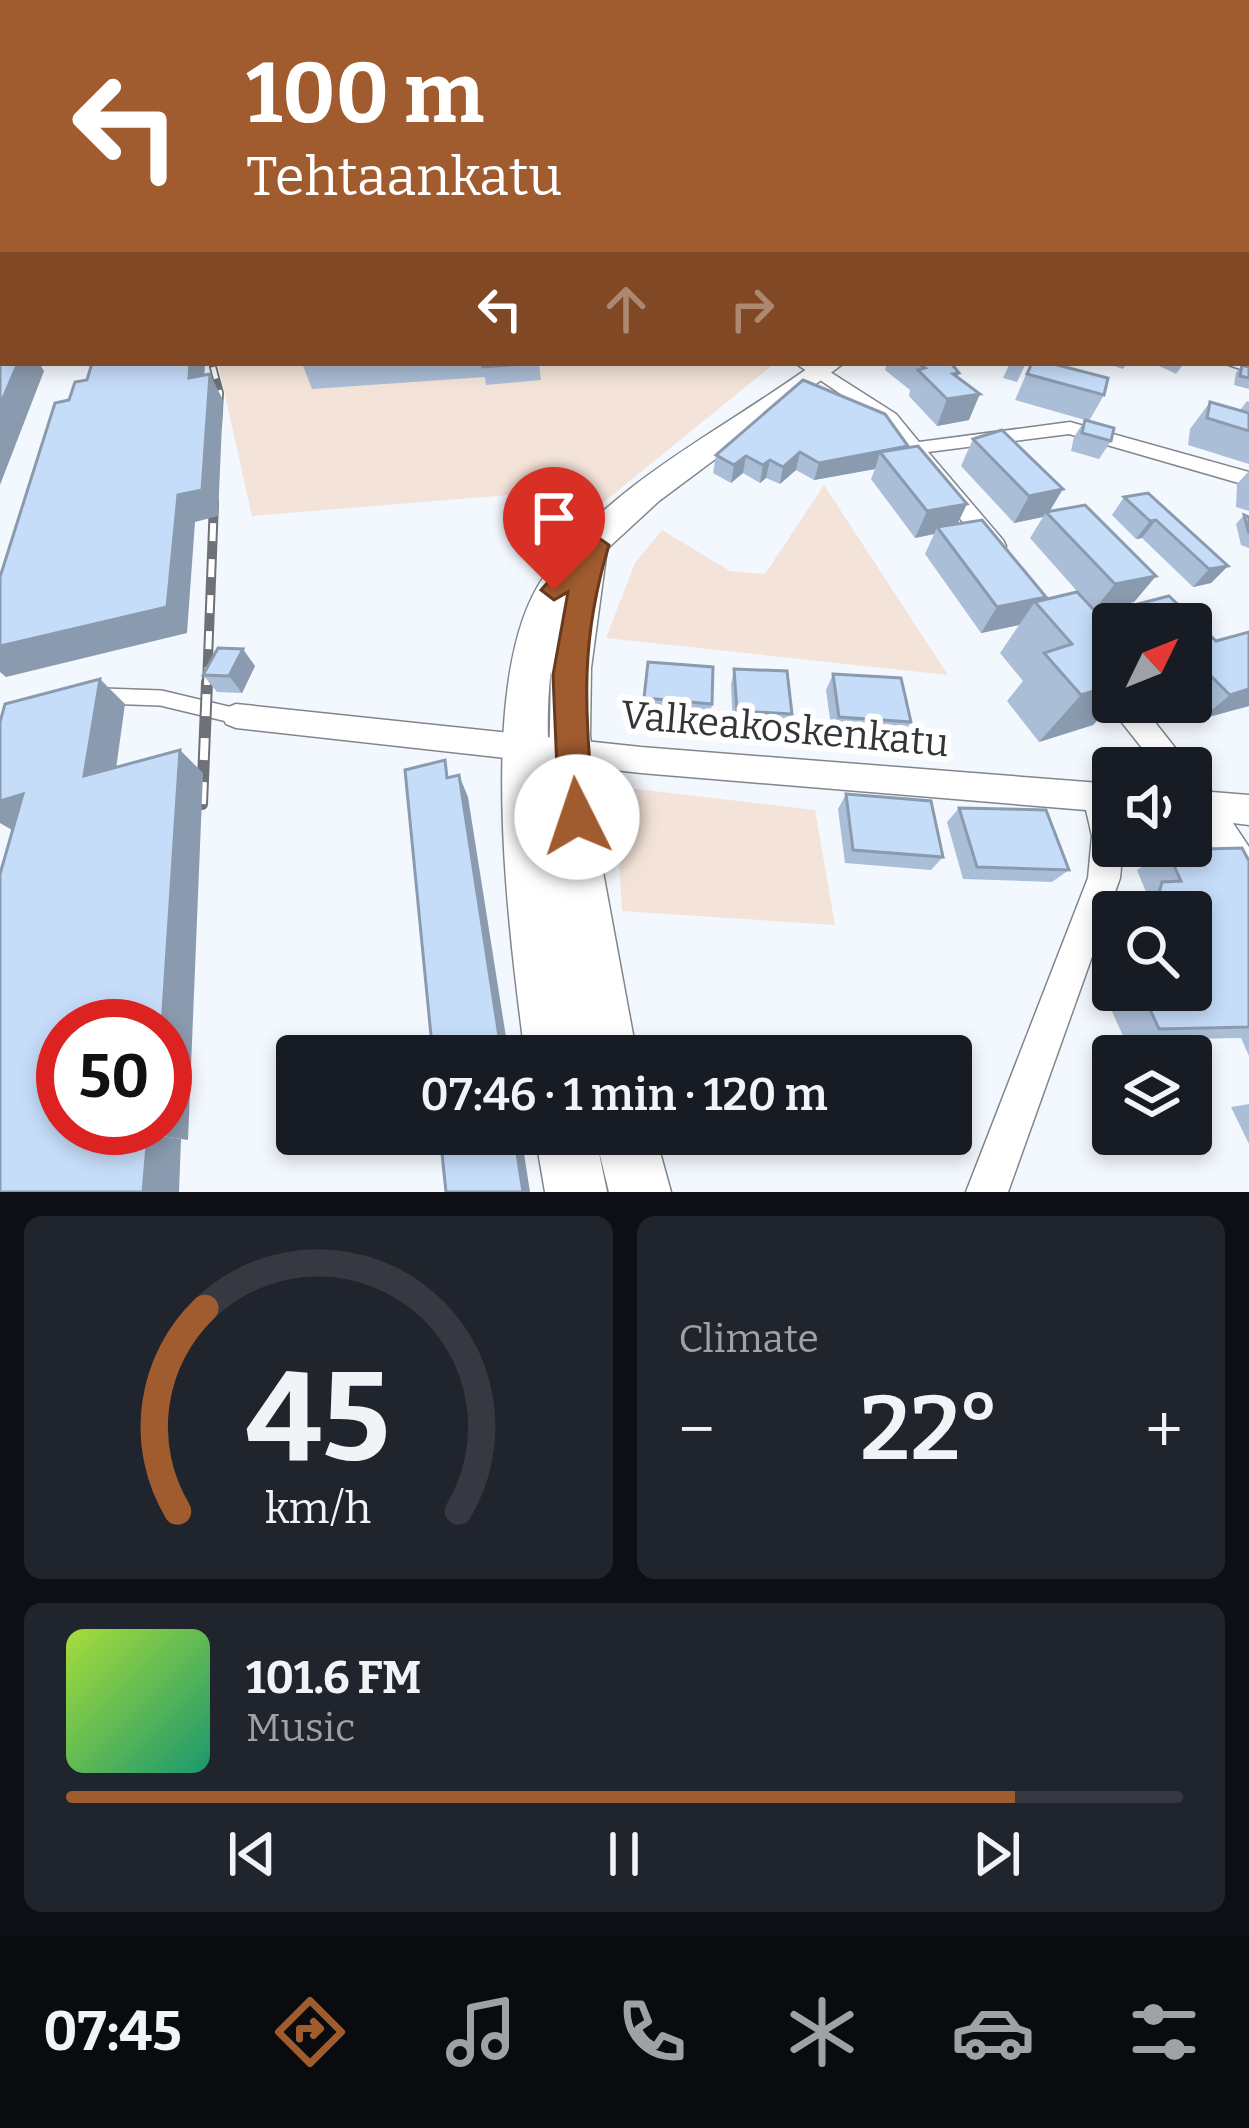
<!DOCTYPE html>
<meta charset="utf-8">
<style>
body{margin:0;font-family:Bitter,serif;background:#20242c;color:#f1f3f6;height:100vh;display:flex;flex-direction:column;font-size:45px;white-space:nowrap}
*{box-sizing:border-box;margin:0}
p{font-size:39px;color:#9ea1a6}
.icon{flex:none;width:66px;height:66px;fill:none;stroke:currentColor;stroke-width:2;stroke-linecap:round;stroke-linejoin:round}
.map{position:relative;height:1192px;overflow:hidden}
.drawer{display:flex;flex-direction:column;gap:24px;padding:24px;background:#0d0f14;flex:1}
.drawer>*{flex:none}
.hud{position:absolute;left:0px;top:0px;width:1251px;height:366px;box-shadow:0 6px 18px #0003;background:#a05b2e;color:#fff;overflow:hidden}
.needle{width:78px;rotate:47deg}
.tools{position:absolute;left:1092px;top:603px;display:grid;gap:24px}
.tools a{display:grid;place-items:center;width:120px;height:120px;border-radius:12px;background:#171b24;box-shadow:0 6px 18px #0003;font-size:60px}
.speed{position:absolute;left:36px;top:999px;display:flex;gap:24px;font-size:60px;font-weight:700;text-align:center}
.speed>*{display:grid;place-content:center;width:156px;height:156px;border-radius:50%;background:#171b24;box-shadow:0 6px 18px #0003;line-height:1}
.speed .limit{border:18px solid #d22;background:#fff;color:#111}
.pin{position:absolute;display:grid;place-items:center;width:102px;height:102px;color:#fff;margin:-123px -51px;border-radius:50% 50% 50% 0;rotate:-45deg;box-shadow:0 0 12px #0007}
.pin .icon{rotate:45deg}
.me{position:absolute;width:132px;margin:-66px;rotate:356deg;stroke-linejoin:round;filter:drop-shadow(0 0 9px #0008)}
.turn{display:flex;align-items:center;gap:42px;height:252px;padding:0 48px;font-size:54px}
.turn .icon{width:156px;height:156px;stroke-width:2.5}
.turn b{display:block;font-size:84px;line-height:102px}
.lanes{display:flex;align-items:center;height:114px;padding:0 48px;background:#0003;justify-content:center;gap:60px;direction:ltr}
.lanes .off{opacity:.35}
.big{font-size:90px;font-weight:600;line-height:1.1}
.drawer .widget{flex:1;display:flex;flex-direction:column;justify-content:center;gap:18px;min-width:0;padding:0 42px;border-radius:18px;background:#20242c}
.drawer .dial{align-items:center;gap:0}
.dial svg{height:312px;overflow:visible;fill:none;stroke:#363941;stroke-width:7;stroke-linecap:round;text-anchor:middle}
.dial text{fill:#f1f3f6;stroke:none}
.song{display:flex;align-items:center;gap:36px}
.cover{width:144px;height:144px;border-radius:18px;background:linear-gradient(135deg,hsl(80 70% 55%),hsl(160 70% 35%))}
.played{height:12px;border-radius:6px;background:linear-gradient(90deg,#a05b2e 85%,#363941 85%)}
.keys{display:flex;justify-content:space-around;direction:ltr}
.heat{display:flex;justify-content:space-between;align-items:center;font-size:66px;direction:ltr}
.drawer .tiles{flex:1;display:grid;gap:24px;grid-template-columns:1fr 1fr}
.widget:last-child{grid-column:span 2}
.trip{position:absolute;left:276px;top:1035px;width:696px;height:120px;border-radius:12px;background:#171b24;box-shadow:0 6px 18px #0003;font-weight:600;line-height:120px;text-align:center}
.menu{display:flex;height:192px;justify-content:space-around;align-items:center;background:#090b0e;color:#9ea1a6}
.menu .icon{width:84px;height:84px}
.menu .current{color:#a05b2e}
.menu b{font-size:54px;color:#f1f3f6}
.map>svg:first-child{display:block}
.green{fill:#f4e3d9}
.lines{fill:none;stroke-linecap:round;stroke-linejoin:round}
.service-casing{stroke:#80868c;stroke-width:18}
.minor-casing{stroke:#80868c;stroke-width:3}
.secondary-casing{stroke:#80868c;stroke-width:3}
.service{stroke:#fff;stroke-width:15}
.minor{fill:#fff;fill-rule:evenodd}
.secondary{fill:#fff;fill-rule:evenodd}
.rail-far2-casing{stroke:#6e7175;stroke-width:8}
.rail-far1-casing{stroke:#6e7175;stroke-width:10}
.rail-casing{stroke:#6e7175;stroke-width:12}
.rail-far2{stroke:#fff;stroke-width:4.5;stroke-dasharray:12;stroke-linecap:butt}
.rail-far1{stroke:#fff;stroke-width:6;stroke-dasharray:18;stroke-linecap:butt}
.rail{stroke:#fff;stroke-width:8;stroke-dasharray:22;stroke-linecap:butt}
.wall{fill:#aabed7}
.shaded-wall{fill:#8b9baf}
.building{fill:#c6ddfa;stroke:#8b9baf;stroke-width:3}
.route{fill:#a05b2e;stroke:#683b1e;stroke-width:3}
.labels{text-anchor:middle;stroke-width:12;stroke-linejoin:round;paint-order:stroke}
.near-street-label{font-size:39px;fill:#333639;stroke:#fff}
</style>
<div class="map">
<svg width="1249" height="1192" viewBox="0 0 1249 1192">
<rect width="100%" height="100%" fill="#f3f8fe"/>
<!-- green -->
<g class="green">
<polygon points="218,363 775,363 568,531 509,495 252,516"/>
<polygon points="824,485 948,675 606,638 635,563 662,530 730,571 765,574"/>
<polygon points="628,788 815,810 835,925 622,911 616,816"/>
</g>
<g class="lines">
<!-- service casing -->
<g class="service-casing">
<polyline id="service" points="103,696 161,698 236,716"/>
</g>
<!-- minor casing -->
<g class="minor-casing">
<g id="minor">
<rect x="1248" y="218" width="1" height="8"/>
<polygon points="1249,362 1249,372 1223,363 1248,363"/>
<polygon points="795,363 816,363 896,414 919,442 1070,422 1249,472 1249,486 1069,434 928,452 1003,540 1006,546 1003,552 987,552 882,422"/>
<polygon points="1112,694 1113,702 1139,702 1191,768 1158,768 1112,710 1108,702"/>
<polygon points="236,704 641,747 1113,784 1113,846 1123,846 1120,878 1008,1192 966,1192 1088,878 1092,836 1086,810 641,773 236,728 226,724 222,716 226,708"/>
<polygon points="1191,772 1202,776 1212,792 1249,795 1249,825 1233,823 1249,847 1249,891 1238,886 1191,816"/>
</g>
</g>
<!-- secondary casing -->
<g class="secondary-casing">
<g id="secondary">
<path d="M815,363h29l-185,138 -52,48 -16,119 -1,66 13,138 34,184h-112c-15,-119 -51,-377 18,-478 64,-94 182,-149 272,-215zM551,670l-2,110c-1,-36 -3,-74 2,-110z"/>
<polygon points="535,1134 655,1134 671,1192 609,1192 597,1143 607,1192 545,1192"/>
</g>
</g>
<!-- service -->
<use href="#service" class="service"/>
<!-- minor -->
<use href="#minor" class="minor"/>
<!-- secondary -->
<use href="#secondary" class="secondary"/>
<!-- rail-far2 casing -->
<g class="rail-far2-casing">
<g id="rail-far2">
<polyline points="213,367 220,393 218,426"/>
<polyline points="214,505 215,486"/>
</g>
</g>
<!-- rail-far1 casing -->
<g class="rail-far1-casing">
<polyline id="rail-far1" points="207,685 214,502"/>
</g>
<!-- rail casing -->
<g class="rail-casing">
<polyline id="rail" points="202,804 207,682"/>
</g>
<!-- rail-far2 -->
<use href="#rail-far2" class="rail-far2"/>
<!-- rail-far1 -->
<use href="#rail-far1" class="rail-far1"/>
<!-- rail -->
<use href="#rail" class="rail"/>
</g>
<!-- wall -->
<g class="wall">
<polygon points="302,363 539,363 541,380 486,385 485,377 312,389"/>
<polygon points="887,363 951,363 959,373 957,377 969,420 937,426 909,396 910,390 885,370"/>
<polygon points="1010,363 1026,363 1017,382 1003,378"/>
<polygon points="1031,363 1104,395 1089,421 1111,441 1099,459 1071,451 1074,437 1085,420 1015,400"/>
<polygon points="1105,363 1127,363 1123,369"/>
<polygon points="1153,363 1184,363 1176,374"/>
<polygon points="1242,365 1249,367 1249,389 1234,385 1236,373"/>
<polygon points="1247,401 1249,402 1249,464 1188,445 1190,429 1210,402 1240,410"/>
<polygon points="973,439 1050,511 1156,576 1134,602 1094,610 1111,628 1113,626 1113,702 1115,702 1093,725 1039,742 1007,701 1023,681 1000,653 1019,625 981,633 925,554 934,534 915,538 871,479 875,469 814,480 796,470 780,484 766,478 760,483 743,473 731,483 713,473 716,455 907,448 967,504 957,524 1046,597 1045,600 1091,607 1030,538 1043,517 1014,523 961,466"/>
<polygon points="1249,471 1249,511 1236,507 1237,484"/>
<polygon points="1124,497 1228,566 1211,583 1193,587 1142,538 1136,539 1112,515"/>
<polygon points="1244,515 1249,517 1249,548 1241,545 1236,524"/>
<polygon points="1169,596 1216,641 1249,632 1249,706 1201,719 1185,702 1191,702 1191,624 1115,624 1130,606"/>
<polygon points="255,666 242,693 217,692 203,675"/>
<polygon points="734,669 792,714 786,730 733,728 731,685"/>
<polygon points="833,674 911,722 901,738 832,733 826,690"/>
<polygon points="644,698 712,704 709,721 644,715"/>
<polygon points="846,794 943,857 931,870 845,863 838,809"/>
<polygon points="959,808 1069,870 1052,882 963,879 947,822"/>
<polygon points="1167,850 1249,861 1249,1056 1241,1038 1125,1040 1093,970 1113,960 1113,990 1191,990 1191,912 1128,912 1131,900 1146,892 1137,870"/>
<polygon points="1249,1104 1249,1144 1231,1107"/>
</g>
<!-- shaded-wall -->
<g class="shaded-wall">
<polygon points="3,284 3,318 0,320 0,286"/>
<polygon points="18,363 39,363 44,371 0,485 0,405"/>
<polygon points="190,363 205,363 203,404 189,378"/>
<polygon points="959,373 948,399 980,394 969,420 937,426 947,399 953,374"/>
<polygon points="210,374 223,400 218,516 195,522 187,633 6,677 0,672 0,646 178,495"/>
<polygon points="908,446 880,452 875,469 814,480 819,463"/>
<polygon points="800,452 796,470 780,484 783,467"/>
<polygon points="746,456 743,473 731,483 734,465"/>
<polygon points="770,460 766,478 760,483 763,465"/>
<polygon points="1063,489 1048,514 1046,512 1043,517 1014,523 1029,496"/>
<polygon points="967,504 954,531 937,527 934,534 915,538 927,511"/>
<polygon points="1156,520 1142,538 1136,539 1150,521"/>
<polygon points="1228,566 1211,583 1193,587 1209,569"/>
<polygon points="1156,576 1134,602 1094,610 1115,584"/>
<polygon points="1046,597 1039,607 1035,602 1019,625 981,633 997,607"/>
<polygon points="243,649 255,666 242,693 229,676"/>
<polygon points="100,679 125,704 112,798 84,776"/>
<polygon points="1113,685 1113,702 1115,702 1093,725 1039,742 1081,695"/>
<polygon points="1249,689 1249,706 1201,719 1230,695"/>
<polygon points="180,750 203,773 188,1140 155,1135 156,1128 165,1128 165,1026 162,1026"/>
<polygon points="459,775 468,797 509,1056 502,1056"/>
<polygon points="23,794 12,830 0,823 0,801"/>
<polygon points="148,1134 181,1139 179,1192 143,1192"/>
<polygon points="514,1134 521,1134 530,1192 523,1192"/>
</g>
<!-- building -->
<g class="building">
<polygon points="0,264 3,264 3,284 0,286"/>
<polygon points="3,348 3,363 18,363 0,405 0,349"/>
<polygon points="92,363 190,363 189,378 210,374 202,490 178,495 167,607 0,646 0,577 55,403 69,400 75,382 87,380"/>
<polygon points="483,363 535,363 483,367"/>
<polygon points="918,363 951,363 959,373 953,374 980,394 947,399 918,370 925,368"/>
<polygon points="1032,363 1050,363 1108,378 1104,395 1027,374"/>
<polygon points="1242,365 1249,367 1249,378 1240,376"/>
<polygon points="803,380 885,414 908,446 819,463 800,452 783,467 770,460 763,465 746,456 734,465 716,455"/>
<polygon points="1210,402 1249,413 1249,431 1207,418"/>
<polygon points="1085,420 1114,428 1111,441 1082,433"/>
<polygon points="1002,430 1063,489 1029,496 973,439"/>
<polygon points="918,446 967,504 927,511 880,452"/>
<polygon points="1148,493 1228,566 1209,569 1156,520 1150,521 1124,497"/>
<polygon points="1085,505 1156,576 1115,584 1046,512"/>
<polygon points="1244,515 1249,517 1249,534"/>
<polygon points="982,520 1046,597 997,607 937,527"/>
<polygon points="1077,592 1113,630 1113,685 1081,695 1044,653 1072,644 1035,602"/>
<polygon points="1169,596 1216,641 1249,632 1249,689 1230,695 1191,656 1191,624 1148,624 1130,606"/>
<polygon points="218,648 243,649 229,676 203,675"/>
<polygon points="648,662 713,667 712,704 644,698"/>
<polygon points="734,669 787,671 792,714 737,711"/>
<polygon points="833,674 901,678 911,722 839,717"/>
<polygon points="100,679 84,776 180,750 162,1026 63,1026 63,1128 156,1128 155,1135 148,1134 143,1192 0,1192 0,874 23,794 0,801 0,722 5,704"/>
<polygon points="445,760 447,778 459,775 502,1056 433,1056 405,770"/>
<polygon points="846,794 931,801 943,857 853,850"/>
<polygon points="959,808 1046,810 1069,870 977,867"/>
<polygon points="1242,848 1249,861 1249,1027 1159,1029 1141,990 1191,990 1191,912 1154,912 1162,882 1181,881 1167,850"/>
<polygon points="440,1134 514,1134 523,1192 446,1192"/>
</g>
<!-- sky -->
<linearGradient id="sky" x2="0" y2="1"><stop stop-color="#73abe5"/><stop offset="0.48" stop-color="#fafcff"/><stop offset="1" stop-color="#fafcff" stop-opacity="0"/></linearGradient>
<rect width="1249" height="322" fill="url(#sky)"/>
<!-- route -->
<path class="route" d="M596,536l13,9c-31,102 -23,169 -15,272l-5,12 -12,5 -13,-5 -5,-12 -6,-142 15,-83 -14,8 -13,-10 46,-52z"/>
<g class="labels">
<!-- near-street labels -->
<g class="near-street-label">
<text transform="translate(785 728) rotate(5)" y="14">Valkeakoskenkatu</text>
</g>
</g>
</svg>
<div class="tools">
<a><svg class="needle" viewBox="-14 -14 28 28"><path d="M0-13l5 13h-10z" fill="#e53935"/><path d="M0 13l5-13h-10z" fill="#9ea1a6"/></svg></a>
<a><svg class="icon" aria-label="sound" viewBox="0 0 24 24"><path d="M4 9h4l5-4v14l-5-4H4zM17 9q2 3 0 6"/></svg></a>
<a><svg class="icon" aria-label="search" viewBox="0 0 24 24"><circle cx="10" cy="10" r="6"/><path d="M15 15l6 6"/></svg></a>
<a><svg class="icon" aria-label="layers" viewBox="0 0 24 24"><path d="M12 4l9 5-9 5-9-5zM3 14l9 5 9-5"/></svg></a>
</div>
<div class="speed"><div class="limit">50</div></div>
<div class="pin" style="left:554px;top:590px;background:#d93025"><svg class="icon" aria-label="arrive" viewBox="0 0 24 24"><path d="M6 21V4h12l-3 4 3 4H6"/></svg></div>
<svg class="me" style="left:577px;top:817px" viewBox="-20 -20 40 40"><circle r="19" fill="#fff"/><path d="M0-13L10 11 0 6-10 11z" fill="#a05b2e"/></svg>
<div class="trip">07:46 · 1 min · 120 m</div>
<div class="hud">
<div class="turn"><svg class="icon" aria-label="left" viewBox="0 0 24 24"><path d="M17 20v-9H6M10 6l-5 5 5 5"/></svg><div><b>100 m</b>Tehtaankatu</div></div>
<div class="lanes"><svg class="icon" aria-label="left" viewBox="0 0 24 24"><path d="M17 20v-9H6M10 6l-5 5 5 5"/></svg><svg class="icon off" aria-label="ahead" viewBox="0 0 24 24"><path d="M12 20V5M6 11l6-6 6 6"/></svg><svg class="icon off" aria-label="right" viewBox="0 0 24 24"><path d="M7 20v-9h11M14 6l5 5-5 5"/></svg></div>
</div>
</div>
<section class="drawer">
<div class="tiles">
<div class="widget dial"><svg viewBox="0 0 100 80">
<path d="M14 69A42 42 0 1 1 86 69"/>
<path d="M14 69A42 42 0 0 1 21 17" stroke="#a05b2e"/>
<text x="50" y="56" font-size="32" font-weight="700">45</text>
<text x="50" y="72" font-size="11">km/h</text>
</svg></div>
<div class="widget"><p>Climate</p>
<div class="heat"><a>−</a><b class="big">22°</b><a>+</a></div>
</div>
<div class="widget">
<div class="song"><i class="cover"></i><div><b>101.6 FM</b><p>Music</p></div></div>
<div class="played"></div>
<div class="keys"><svg class="icon" aria-label="previous" viewBox="0 0 24 24"><path d="M18 5L8 12l10 7zM5 5v14"/></svg><svg class="icon" aria-label="pause" viewBox="0 0 24 24"><path d="M8 5v14M16 5v14"/></svg><svg class="icon" aria-label="next" viewBox="0 0 24 24"><path d="M6 5l10 7-10 7zM19 5v14"/></svg></div>
</div>
</div>
</section>
<nav class="menu">
<b>07:45</b>
<svg class="icon current" aria-label="directions" viewBox="0 0 24 24"><path d="M12 3l9 9-9 9-9-9zM9 14v-3h6M13 9l2 2-2 2"/></svg>
<svg class="icon" aria-label="music" viewBox="0 0 24 24"><path d="M9 18V5l10-2v13"/><circle cx="6" cy="18" r="3"/><circle cx="16" cy="16" r="3"/></svg>
<svg class="icon" aria-label="phone" viewBox="0 0 24 24"><path d="M5 4h4l2 5-3 2q2 4 5 5l2-3 5 2v4C11 20 4 13 5 4z"/></svg>
<svg class="icon" aria-label="climate" viewBox="0 0 24 24"><path d="M12 3v18M4 7l16 10M4 17L20 7"/></svg>
<svg class="icon" aria-label="car" viewBox="0 0 24 24"><path d="M5 17H2v-5l4-1 3-4h7l3 4 3 1v5h-3M9 17h6M6 11h13"/><circle cx="7" cy="17" r="2"/><circle cx="17" cy="17" r="2"/></svg>
<svg class="icon" aria-label="filters" viewBox="0 0 24 24"><path d="M4 7h16M4 17h16"/><circle cx="9" cy="7" r="2"/><circle cx="15" cy="17" r="2"/></svg>
</nav>
